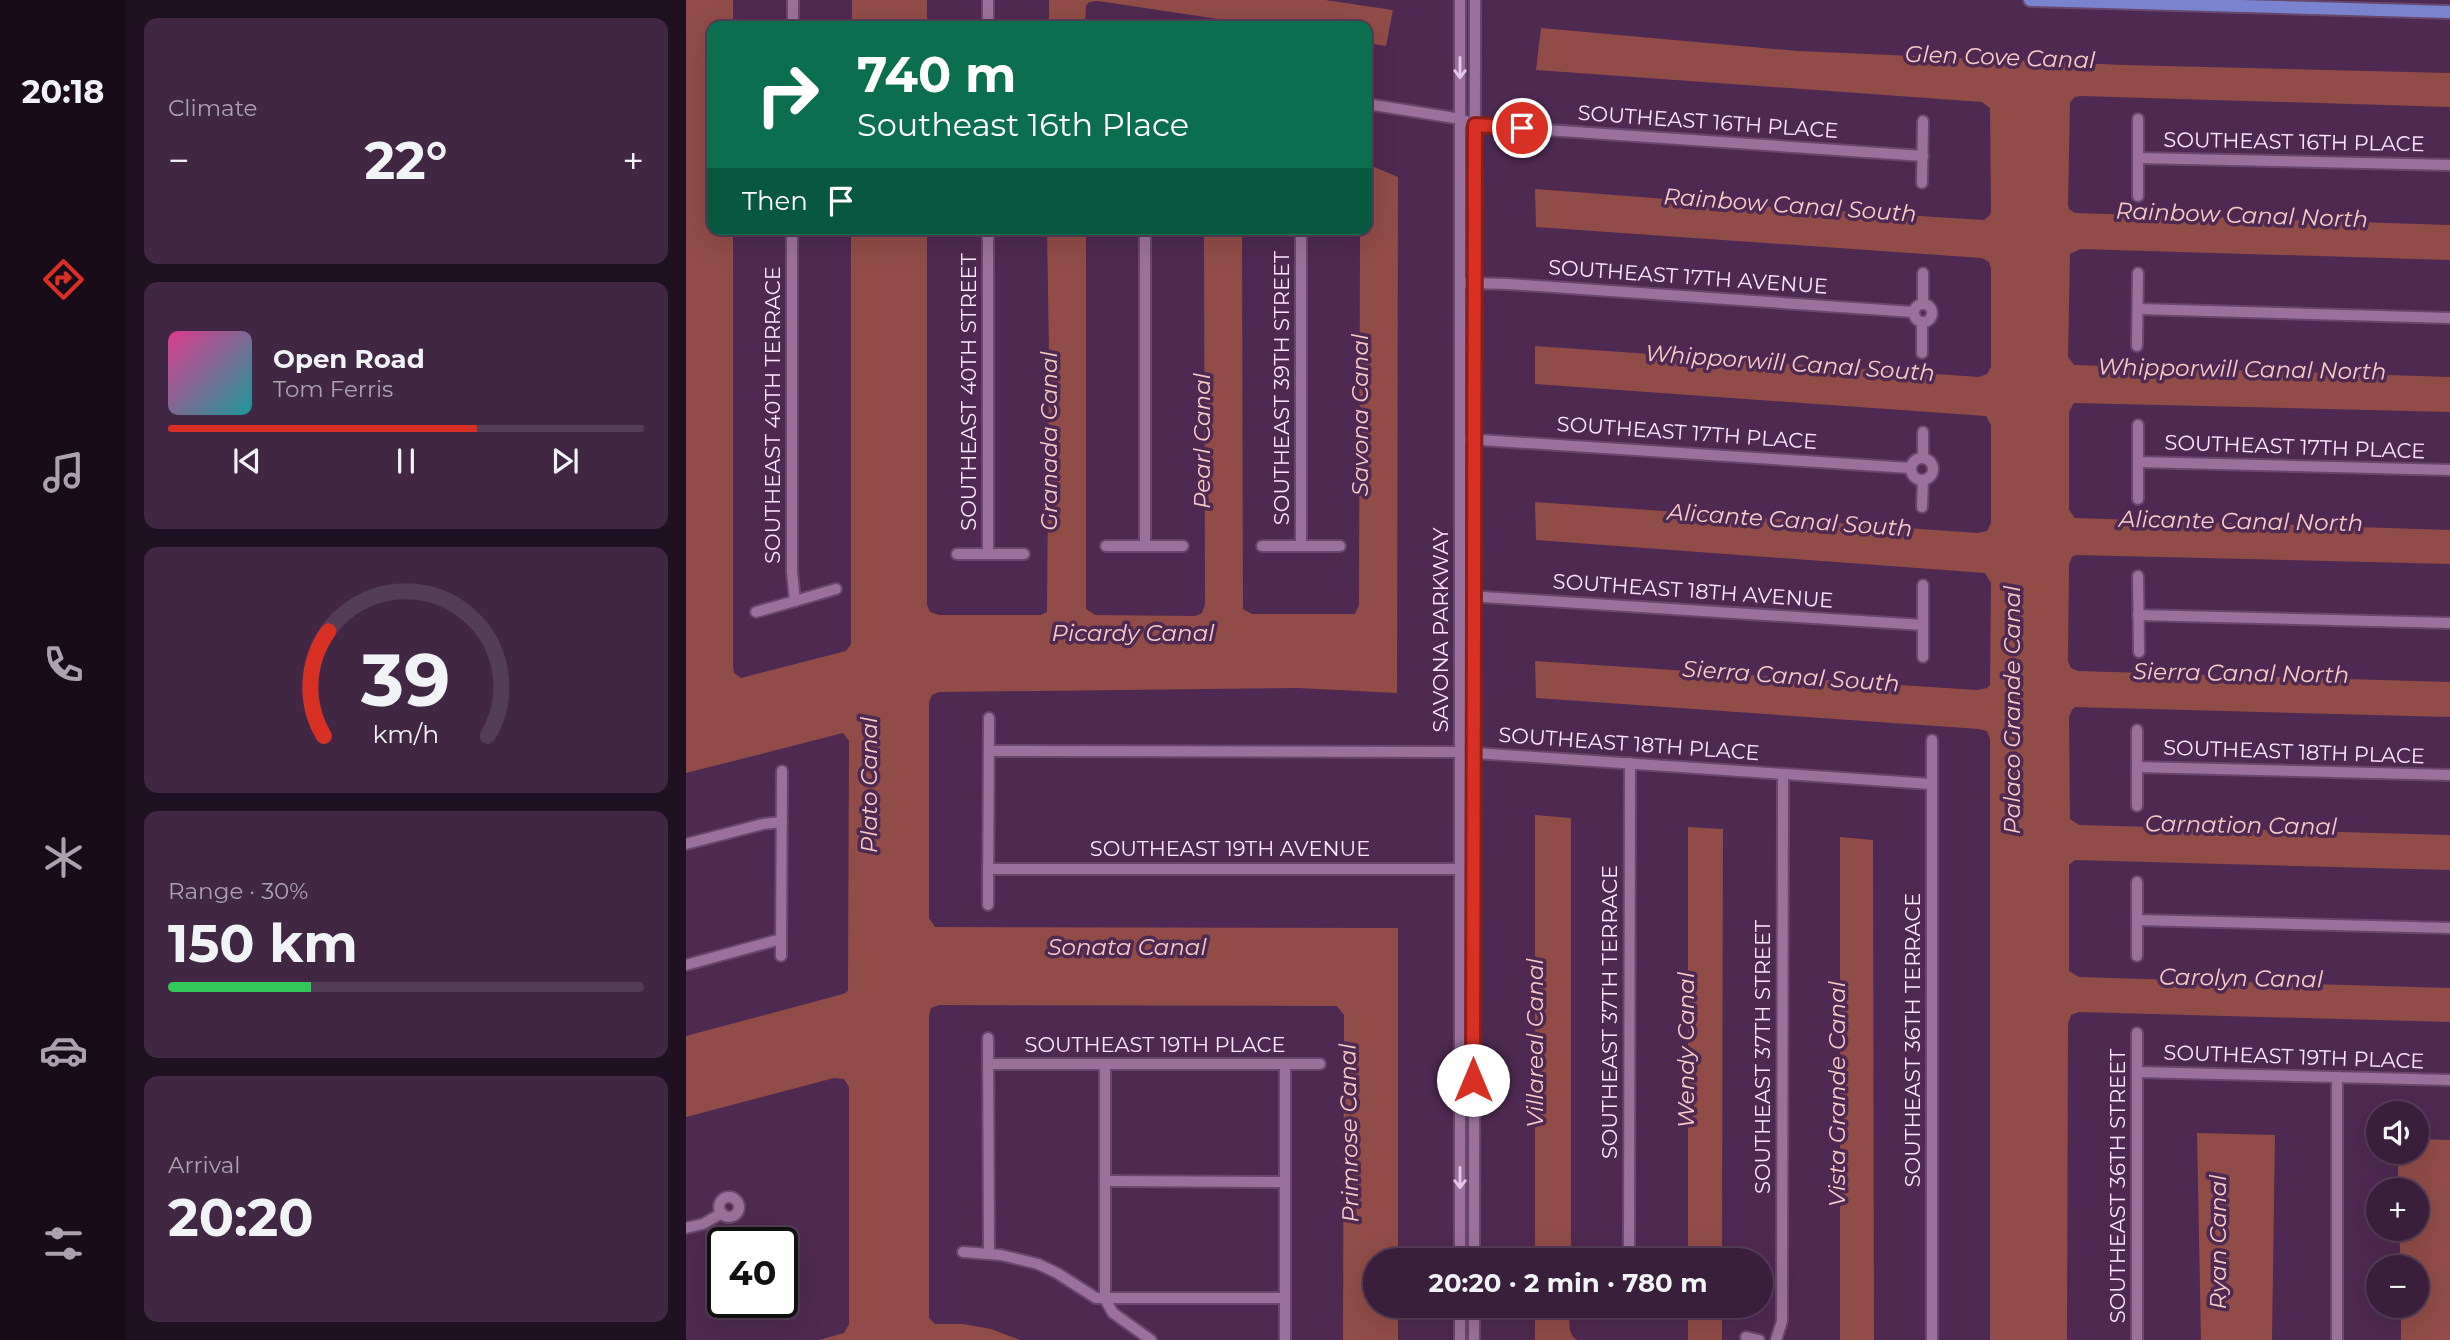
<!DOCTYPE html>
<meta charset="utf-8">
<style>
body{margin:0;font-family:Montserrat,sans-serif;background:#412744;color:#f1f3f6;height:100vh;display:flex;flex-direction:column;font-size:26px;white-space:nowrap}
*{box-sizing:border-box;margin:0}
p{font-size:23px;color:#aba2b0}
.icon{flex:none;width:38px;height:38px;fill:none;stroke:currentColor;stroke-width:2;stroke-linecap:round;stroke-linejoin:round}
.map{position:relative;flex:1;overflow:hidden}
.drawer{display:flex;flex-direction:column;gap:18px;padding:18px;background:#201122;width:560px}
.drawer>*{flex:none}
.top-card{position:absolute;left:21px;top:21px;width:665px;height:214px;border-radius:14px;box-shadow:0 7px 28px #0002,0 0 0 2px #543d57;background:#0b6e4f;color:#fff;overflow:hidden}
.buttons{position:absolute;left:1680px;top:1101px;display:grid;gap:14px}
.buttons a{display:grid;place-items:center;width:63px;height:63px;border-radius:50%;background:#3a1f3d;box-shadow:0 7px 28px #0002,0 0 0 2px #543d57;font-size:35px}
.speed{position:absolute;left:21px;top:1227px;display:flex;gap:14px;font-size:35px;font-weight:700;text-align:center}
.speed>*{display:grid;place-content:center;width:91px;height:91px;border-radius:50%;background:#3a1f3d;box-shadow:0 7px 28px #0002,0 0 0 2px #543d57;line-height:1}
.speed .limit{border:4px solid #111;border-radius:10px;background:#fff;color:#111}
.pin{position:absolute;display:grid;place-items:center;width:60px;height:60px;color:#fff;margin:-30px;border:4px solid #fff;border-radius:50%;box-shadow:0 2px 7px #0007}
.me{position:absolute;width:77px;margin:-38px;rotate:0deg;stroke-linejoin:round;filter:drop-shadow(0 0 5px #0008)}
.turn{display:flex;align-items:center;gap:24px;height:147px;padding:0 35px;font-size:32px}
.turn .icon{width:91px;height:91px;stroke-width:2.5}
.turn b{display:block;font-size:49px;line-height:60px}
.then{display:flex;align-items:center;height:66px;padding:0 35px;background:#0003;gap:14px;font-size:26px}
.big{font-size:52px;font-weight:700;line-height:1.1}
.drawer .widget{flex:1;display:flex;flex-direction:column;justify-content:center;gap:10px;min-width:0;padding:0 24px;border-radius:14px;background:#412744}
.drawer .dial{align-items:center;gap:0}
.dial svg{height:182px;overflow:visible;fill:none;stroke:#543d57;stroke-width:7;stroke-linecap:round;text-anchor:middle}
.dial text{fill:#f1f3f6;stroke:none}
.song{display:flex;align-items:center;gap:21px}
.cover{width:84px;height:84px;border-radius:10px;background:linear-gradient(135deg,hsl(330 70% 55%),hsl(180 70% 35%))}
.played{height:7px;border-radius:4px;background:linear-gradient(90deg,#d93025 65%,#543d57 65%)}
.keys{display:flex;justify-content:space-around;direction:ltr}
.heat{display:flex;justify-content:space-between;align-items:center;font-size:38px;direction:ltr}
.charge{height:10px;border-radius:5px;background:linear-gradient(90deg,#34c759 30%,#543d57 0)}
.trip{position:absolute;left:677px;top:1248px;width:410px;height:70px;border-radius:35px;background:#3a1f3d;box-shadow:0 7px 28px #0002,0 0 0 2px #543d57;font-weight:700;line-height:70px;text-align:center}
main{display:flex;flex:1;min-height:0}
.menu{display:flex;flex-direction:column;width:126px;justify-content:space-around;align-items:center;background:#170c18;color:#aba2b0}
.menu .icon{width:49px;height:49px}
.menu .current{color:#d93025}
.menu b{font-size:32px;color:#f1f3f6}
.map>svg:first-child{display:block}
.water{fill:#914c47}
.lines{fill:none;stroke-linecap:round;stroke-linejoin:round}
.minor-casing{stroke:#67476a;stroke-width:14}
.major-casing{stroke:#67476a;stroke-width:16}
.minor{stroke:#9a719c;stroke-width:10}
.major{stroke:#7a83d0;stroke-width:12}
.oneway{stroke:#e4c8e5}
.route-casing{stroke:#8d1f18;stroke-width:18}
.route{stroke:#d93025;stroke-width:12}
.labels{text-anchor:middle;stroke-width:7;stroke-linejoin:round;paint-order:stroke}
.street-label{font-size:21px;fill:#fce5fd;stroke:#4e2951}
.water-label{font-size:23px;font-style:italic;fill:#f7cbc7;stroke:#4e2951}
</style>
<main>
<nav class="menu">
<b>20:18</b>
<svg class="icon current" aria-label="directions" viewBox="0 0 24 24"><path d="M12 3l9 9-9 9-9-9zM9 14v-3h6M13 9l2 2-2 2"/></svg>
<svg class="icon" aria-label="music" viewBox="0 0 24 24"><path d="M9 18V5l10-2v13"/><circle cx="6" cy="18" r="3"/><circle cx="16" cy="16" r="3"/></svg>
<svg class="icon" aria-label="phone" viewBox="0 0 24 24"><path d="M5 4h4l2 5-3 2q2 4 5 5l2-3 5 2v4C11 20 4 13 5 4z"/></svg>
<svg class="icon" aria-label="climate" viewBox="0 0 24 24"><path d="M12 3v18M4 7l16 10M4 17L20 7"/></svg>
<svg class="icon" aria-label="car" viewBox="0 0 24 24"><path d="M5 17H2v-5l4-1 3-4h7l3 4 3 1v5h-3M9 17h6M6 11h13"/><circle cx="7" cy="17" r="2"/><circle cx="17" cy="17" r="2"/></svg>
<svg class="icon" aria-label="filters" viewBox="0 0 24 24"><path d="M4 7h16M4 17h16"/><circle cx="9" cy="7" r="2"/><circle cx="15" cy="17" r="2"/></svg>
</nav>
<section class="drawer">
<div class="widget"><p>Climate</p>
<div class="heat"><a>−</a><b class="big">22°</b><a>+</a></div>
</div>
<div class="widget">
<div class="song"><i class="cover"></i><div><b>Open Road</b><p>Tom Ferris</p></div></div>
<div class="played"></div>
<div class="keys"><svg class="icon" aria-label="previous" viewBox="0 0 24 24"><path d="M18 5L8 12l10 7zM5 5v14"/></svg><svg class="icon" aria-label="pause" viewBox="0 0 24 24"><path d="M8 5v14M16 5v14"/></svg><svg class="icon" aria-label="next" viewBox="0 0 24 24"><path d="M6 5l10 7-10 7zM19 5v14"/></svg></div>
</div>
<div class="widget dial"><svg viewBox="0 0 100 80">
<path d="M14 69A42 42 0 1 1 86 69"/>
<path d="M14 69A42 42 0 0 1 16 23" stroke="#d93025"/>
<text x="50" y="56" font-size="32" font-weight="700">39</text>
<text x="50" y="72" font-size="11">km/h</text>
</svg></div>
<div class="widget"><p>Range · 30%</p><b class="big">150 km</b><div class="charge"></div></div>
<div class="widget"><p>Arrival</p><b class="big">20:20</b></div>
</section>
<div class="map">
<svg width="1764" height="1340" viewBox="0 0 1764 1340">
<rect width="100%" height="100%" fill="#4e2951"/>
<!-- water -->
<g class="water">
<polygon points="0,0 47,0 47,26 26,26 26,229 47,229 47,667 48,673 55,678 160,651 165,644 165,229 241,229 241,605 244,612 253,615 355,615 361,612 363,353 361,229 400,229 400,609 409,615 509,616 516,613 519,605 518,229 556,229 557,609 566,614 669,614 673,605 674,229 681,229 681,164 712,177 711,693 612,688 253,692 246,695 243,702 243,918 249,927 712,928 712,1260 690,1260 690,1306 712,1306 712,1340 657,1340 658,1015 651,1006 253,1005 245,1008 243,1015 243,1318 249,1324 277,1324 305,1329 334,1340 133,1340 158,1333 163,1324 163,1087 158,1079 148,1078 0,1117 0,1036 157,994 162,991 163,741 157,733 0,773"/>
<rect x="166" y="0" width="75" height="26"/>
<polygon points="363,0 639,0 707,10 700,46 681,43 681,26 579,26 412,1 403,2 400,6 399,26 363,26"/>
<polygon points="855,28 1112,51 1438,65 1764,73 1764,107 1394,96 1389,97 1384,102 1382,205 1383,209 1389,213 1764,225 1764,260 1394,249 1384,254 1382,357 1388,365 1764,377 1764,412 1388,403 1383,412 1383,510 1389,518 1764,530 1764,564 1390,555 1386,557 1383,564 1382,661 1385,668 1392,671 1764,682 1764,717 1389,707 1386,710 1383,717 1384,819 1393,825 1764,835 1764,870 1389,860 1383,865 1383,971 1393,977 1764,988 1764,1022 1393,1012 1385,1015 1382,1024 1381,1340 1304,1340 1304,739 1301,731 1293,729 850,698 849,661 1291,690 1301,688 1304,685 1305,583 1299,573 850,540 849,502 1292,533 1301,531 1305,523 1305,425 1300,416 849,384 849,346 1293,377 1301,374 1305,367 1305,269 1303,262 1296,258 850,227 849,189 1087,207 1298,220 1304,215 1305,211 1304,108 1296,102 850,70"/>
<polygon points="849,815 885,818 885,1260 849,1260"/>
<polygon points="1002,827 1037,829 1036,1260 1002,1260"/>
<polygon points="1154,837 1187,840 1188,1340 1154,1340"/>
<polygon points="1511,1133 1589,1135 1586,1340 1515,1340"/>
<polygon points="1731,1139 1764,1140 1764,1340 1715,1340 1715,1306 1731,1306 1731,1267 1715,1267 1713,1229 1731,1228 1731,1190 1712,1190 1712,1152 1731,1152"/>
<path d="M849,1306h35c0,11 -4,27 7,34h-42z"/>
<rect x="1002" y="1306" width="34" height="34"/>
</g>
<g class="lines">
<!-- minor casing -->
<g class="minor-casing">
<g id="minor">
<polyline points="774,0 774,1260"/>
<polyline points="107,26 107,0"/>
<polyline points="302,26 302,0"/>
<polyline points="681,104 775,119 789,125 1237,156"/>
<polyline points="1452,158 1764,165"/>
<polyline points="1236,183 1237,121"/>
<polyline points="1452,196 1452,119"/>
<polyline points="302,229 302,554 338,554"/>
<polyline points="780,283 822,284 1227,312"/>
<polyline points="1237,303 1237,273"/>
<circle cx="1237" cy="313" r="9"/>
<polyline points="1452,309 1764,318"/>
<polyline points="1236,322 1236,353"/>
<polyline points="1451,346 1452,273"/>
<polyline points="1452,425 1452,499"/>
<polyline points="1237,432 1237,457"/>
<polyline points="780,439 1224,468"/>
<circle cx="1236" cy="469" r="11"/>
<polyline points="1452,462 1764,470"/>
<polyline points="1236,507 1237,480"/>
<polyline points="420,546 497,546"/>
<polyline points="459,546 459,229"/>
<polyline points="576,546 654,546"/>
<polyline points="615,546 615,229"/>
<polyline points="271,554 302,554"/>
<polyline points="1452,576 1453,652"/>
<polyline points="782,596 1237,625"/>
<polyline points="109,601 150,589"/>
<polyline points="70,612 109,601 106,572 106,229"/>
<polyline points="1452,615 1764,623"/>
<polyline points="1237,657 1237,585"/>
<polyline points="1451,730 1451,806"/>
<polyline points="1246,740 1246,1340"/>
<polyline points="303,751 774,752 1245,784"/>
<polyline points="1451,767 1764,775"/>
<polyline points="0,844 77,824 96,822"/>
<polyline points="302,869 780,869"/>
<polyline points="1451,882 1451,956"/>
<polyline points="302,905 303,718"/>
<polyline points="1451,920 1764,928"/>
<polyline points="95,956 96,771"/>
<polyline points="0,965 95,939"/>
<polyline points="1451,1033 1451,1340"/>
<polyline points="302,1038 303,1253"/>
<polyline points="303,1064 634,1064"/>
<polyline points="419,1065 419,1299 427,1313 465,1340"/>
<polyline points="1451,1072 1764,1080"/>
<polyline points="419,1181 598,1182"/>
<circle cx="43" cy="1207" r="10"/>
<polyline points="0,1228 17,1224 36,1213"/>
<polyline points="277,1252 315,1255 352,1264 371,1273 410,1298 598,1298"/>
<polyline points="788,1260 789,0"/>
<polyline points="943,1260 944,763"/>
<polyline points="774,1306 774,1340"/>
<polyline points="788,1306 788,1340"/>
<polyline points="1060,1337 1073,1340"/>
<polyline points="599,1340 599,1064"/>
<polyline points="1090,1340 1096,1321 1097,774"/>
<polyline points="1651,1340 1651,1077"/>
</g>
</g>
<!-- major casing -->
<g class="major-casing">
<polyline id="major" points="1344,0 1764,12"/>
</g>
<!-- minor -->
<use href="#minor" class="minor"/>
<!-- major -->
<use href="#major" class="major"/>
</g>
<!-- one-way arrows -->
<defs><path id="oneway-shaft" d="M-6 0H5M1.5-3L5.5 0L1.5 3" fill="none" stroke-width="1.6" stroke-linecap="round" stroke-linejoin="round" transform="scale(1.75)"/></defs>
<g class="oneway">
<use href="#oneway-shaft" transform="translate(774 68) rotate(90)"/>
<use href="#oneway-shaft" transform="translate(774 1178) rotate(90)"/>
</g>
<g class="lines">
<!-- route casing -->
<g class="route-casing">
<polyline id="route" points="787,1080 789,125 836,128"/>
</g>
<!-- route -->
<use href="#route" class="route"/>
</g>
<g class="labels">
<!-- street labels -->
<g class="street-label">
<text transform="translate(1022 122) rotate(4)" y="7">SOUTHEAST 16TH PLACE</text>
<text transform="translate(1608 142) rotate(1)" y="7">SOUTHEAST 16TH PLACE</text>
<text transform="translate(1002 277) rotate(4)" y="7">SOUTHEAST 17TH AVENUE</text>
<text transform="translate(596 388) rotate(-90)" y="7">SOUTHEAST 39TH STREET</text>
<text transform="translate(283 392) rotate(-90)" y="7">SOUTHEAST 40TH STREET</text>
<text transform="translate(87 415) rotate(-90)" y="7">SOUTHEAST 40TH TERRACE</text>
<text transform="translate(1001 433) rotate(4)" y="7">SOUTHEAST 17TH PLACE</text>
<text transform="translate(1609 447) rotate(2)" y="7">SOUTHEAST 17TH PLACE</text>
<text transform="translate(1007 591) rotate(4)" y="7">SOUTHEAST 18TH AVENUE</text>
<text transform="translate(755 630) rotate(-90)" y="7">SAVONA PARKWAY</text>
<text transform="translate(943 744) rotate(4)" y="7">SOUTHEAST 18TH PLACE</text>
<text transform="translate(1608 752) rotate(2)" y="7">SOUTHEAST 18TH PLACE</text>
<text x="544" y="856">SOUTHEAST 19TH AVENUE</text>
<text transform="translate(924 1012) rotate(-90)" y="7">SOUTHEAST 37TH TERRACE</text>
<text transform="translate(1227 1040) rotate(-90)" y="7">SOUTHEAST 36TH TERRACE</text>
<text x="469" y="1052">SOUTHEAST 19TH PLACE</text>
<text transform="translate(1077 1057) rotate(-90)" y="7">SOUTHEAST 37TH STREET</text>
<text transform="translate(1608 1057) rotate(2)" y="7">SOUTHEAST 19TH PLACE</text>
<text transform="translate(1432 1186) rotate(-90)" y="7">SOUTHEAST 36TH STREET</text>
</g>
<!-- water labels -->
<g class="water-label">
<text transform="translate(1314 57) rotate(2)" y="8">Glen Cove Canal</text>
<text transform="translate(1104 205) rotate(4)" y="8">Rainbow Canal South</text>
<text transform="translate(1556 215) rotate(2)" y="8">Rainbow Canal North</text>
<text transform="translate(1104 363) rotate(4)" y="8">Whipporwill Canal South</text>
<text transform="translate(1556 369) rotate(1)" y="8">Whipporwill Canal North</text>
<text transform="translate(674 415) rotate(-90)" y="8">Savona Canal</text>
<text transform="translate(363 441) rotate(-90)" y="8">Granada Canal</text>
<text transform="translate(516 441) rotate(-90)" y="8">Pearl Canal</text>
<text transform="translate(1104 520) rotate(4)" y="8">Alicante Canal South</text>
<text transform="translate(1555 521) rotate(1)" y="8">Alicante Canal North</text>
<text x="447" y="641">Picardy Canal</text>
<text transform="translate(1555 673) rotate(1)" y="8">Sierra Canal North</text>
<text transform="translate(1105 676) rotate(4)" y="8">Sierra Canal South</text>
<text transform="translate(1326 710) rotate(-90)" y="8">Palaco Grande Canal</text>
<text transform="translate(183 785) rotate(-90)" y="8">Plato Canal</text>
<text transform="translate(1555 825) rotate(1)" y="8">Carnation Canal</text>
<text x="441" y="955">Sonata Canal</text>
<text transform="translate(1555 978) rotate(1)" y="8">Carolyn Canal</text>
<text transform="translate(849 1043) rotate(-90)" y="8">Villareal Canal</text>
<text transform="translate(1000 1050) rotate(-90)" y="8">Wendy Canal</text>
<text transform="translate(1151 1094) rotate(-90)" y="8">Vista Grande Canal</text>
<text transform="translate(663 1133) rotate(-91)" y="8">Primrose Canal</text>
<text transform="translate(1532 1242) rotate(-90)" y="8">Ryan Canal</text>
</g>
</g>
</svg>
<div class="buttons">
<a><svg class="icon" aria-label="sound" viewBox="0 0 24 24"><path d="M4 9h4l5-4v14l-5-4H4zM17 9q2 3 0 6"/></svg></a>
<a>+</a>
<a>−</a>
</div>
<div class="speed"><div class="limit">40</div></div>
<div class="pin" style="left:836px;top:128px;background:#d93025"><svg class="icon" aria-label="arrive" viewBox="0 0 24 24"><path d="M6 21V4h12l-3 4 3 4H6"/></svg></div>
<svg class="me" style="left:787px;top:1080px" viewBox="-20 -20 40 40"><circle r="19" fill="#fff"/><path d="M0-13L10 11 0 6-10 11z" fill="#d93025"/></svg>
<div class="trip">20:20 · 2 min · 780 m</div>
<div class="top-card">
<div class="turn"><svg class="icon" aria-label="right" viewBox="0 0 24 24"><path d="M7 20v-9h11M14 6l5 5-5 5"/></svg><div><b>740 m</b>Southeast 16th Place</div></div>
<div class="then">Then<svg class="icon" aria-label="arrive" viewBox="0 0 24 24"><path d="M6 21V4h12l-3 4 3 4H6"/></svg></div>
</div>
</div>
</main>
